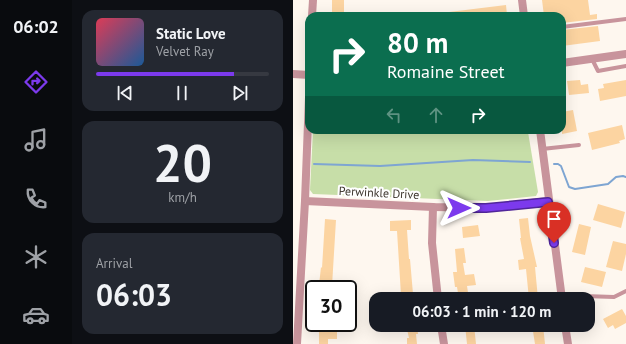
<!DOCTYPE html>
<meta charset="utf-8">
<style>
body{margin:0;font-family:"PT Sans",sans-serif;background:#242831;color:#f1f3f6;height:100vh;display:flex;flex-direction:column;font-size:15px;white-space:nowrap}
*{box-sizing:border-box;margin:0}
p{font-size:13px;color:#9ea1a6}
.icon{flex:none;width:22px;height:22px;fill:none;stroke:currentColor;stroke-width:2;stroke-linecap:round;stroke-linejoin:round}
.map{position:relative;flex:1;overflow:hidden}
.details{display:flex;flex-direction:column;gap:10px;padding:10px;background:#0d0f14;width:221px}
.details>*{flex:none}
.hud{position:absolute;left:12px;top:12px;width:261px;height:122px;border-radius:12px;box-shadow:0 4px 16px #0002;background:#0b6e4f;color:#fff;overflow:hidden}
.speed{position:absolute;left:12px;top:280px;display:flex;gap:8px;font-size:20px;font-weight:700;text-align:center}
.speed>*{display:grid;place-content:center;width:52px;height:52px;border-radius:50%;background:#171b24;box-shadow:0 4px 16px #0002;line-height:1}
.speed .limit{border:2px solid #111;border-radius:6px;background:#fff;color:#111}
.pin{position:absolute;display:grid;place-items:center;width:34px;height:34px;color:#fff;margin:-41px -17px;border-radius:50% 50% 50% 0;rotate:-45deg;box-shadow:0 0 4px #0007}
.pin .icon{rotate:45deg}
.me{position:absolute;width:44px;margin:-22px;rotate:90deg;stroke-linejoin:round;filter:drop-shadow(0 0 3px #0008)}
.turn{display:flex;align-items:center;gap:14px;height:84px;padding:0 16px;font-size:18px}
.turn .icon{width:52px;height:52px;stroke-width:2.5}
.turn b{display:block;font-size:28px;line-height:34px}
.lanes{display:flex;align-items:center;height:38px;padding:0 16px;background:#0003;justify-content:center;gap:20px;direction:ltr}
.lanes .off{opacity:.35}
.big{font-size:30px;font-weight:700;line-height:1.1}
.details .widget{flex:1;display:flex;flex-direction:column;justify-content:center;gap:6px;min-width:0;padding:0 14px;border-radius:12px;background:#242831}
.details .dial{align-items:center;gap:0}
.dial b{font-size:52px;line-height:1}
.song{display:flex;align-items:center;gap:12px}
.cover{width:48px;height:48px;border-radius:6px;background:linear-gradient(135deg,hsl(350 70% 55%),hsl(210 70% 35%))}
.played{height:4px;border-radius:2px;background:linear-gradient(90deg,#7c3aed 80%,#363941 80%)}
.keys{display:flex;justify-content:space-around;direction:ltr}
.trip{position:absolute;left:76px;top:292px;width:226px;height:40px;border-radius:12px;background:#171b24;box-shadow:0 4px 16px #0002;font-weight:700;line-height:40px;text-align:center}
main{display:flex;flex:1;min-height:0}
.dock{display:flex;flex-direction:column;width:72px;justify-content:space-around;align-items:center;background:#090b0e;color:#9ea1a6}
.dock .icon{width:28px;height:28px}
.dock .current{color:#7c3aed}
.dock b{font-size:18px;color:#f1f3f6}
.map>svg:first-child{display:block}
.green{fill:#c7dea8}
.lines{fill:none;stroke-linecap:round;stroke-linejoin:round}
.stream{stroke:#7ea5d2;stroke-width:2}
.building{fill:#fcd4a1}
.service{stroke:#c8949c;stroke-width:4}
.minor{stroke:#c8949c;stroke-width:8}
.route-casing{stroke:#51269a;stroke-width:10}
.route{stroke:#7c3aed;stroke-width:7}
.labels{text-anchor:middle;stroke-width:4;stroke-linejoin:round;paint-order:stroke}
.street-label{font-size:12px;fill:#3e372f;stroke:#fff}
</style>
<main>
<nav class="dock">
<b>06:02</b>
<svg class="icon current" aria-label="directions" viewBox="0 0 24 24"><path d="M12 3l9 9-9 9-9-9zM9 14v-3h6M13 9l2 2-2 2"/></svg>
<svg class="icon" aria-label="music" viewBox="0 0 24 24"><path d="M9 18V5l10-2v13"/><circle cx="6" cy="18" r="3"/><circle cx="16" cy="16" r="3"/></svg>
<svg class="icon" aria-label="phone" viewBox="0 0 24 24"><path d="M5 4h4l2 5-3 2q2 4 5 5l2-3 5 2v4C11 20 4 13 5 4z"/></svg>
<svg class="icon" aria-label="climate" viewBox="0 0 24 24"><path d="M12 3v18M4 7l16 10M4 17L20 7"/></svg>
<svg class="icon" aria-label="car" viewBox="0 0 24 24"><path d="M5 17H2v-5l4-1 3-4h7l3 4 3 1v5h-3M9 17h6M6 11h13"/><circle cx="7" cy="17" r="2"/><circle cx="17" cy="17" r="2"/></svg>
</nav>
<section class="details">
<div class="widget">
<div class="song"><i class="cover"></i><div><b>Static Love</b><p>Velvet Ray</p></div></div>
<div class="played"></div>
<div class="keys"><svg class="icon" aria-label="previous" viewBox="0 0 24 24"><path d="M18 5L8 12l10 7zM5 5v14"/></svg><svg class="icon" aria-label="pause" viewBox="0 0 24 24"><path d="M8 5v14M16 5v14"/></svg><svg class="icon" aria-label="next" viewBox="0 0 24 24"><path d="M6 5l10 7-10 7zM19 5v14"/></svg></div>
</div>
<div class="widget dial"><b>20</b><p>km/h</p></div>
<div class="widget"><p>Arrival</p><b class="big">06:03</b></div>
</section>
<div class="map">
<svg width="333" height="344" viewBox="0 0 333 344">
<rect width="100%" height="100%" fill="#fef7ef"/>
<!-- green -->
<polygon class="green" points="20,130 152,130 235,132 245,192 243,196 195,201 20,194 17,190"/>
<g class="lines">
<!-- stream -->
<g class="stream">
<polyline points="21,164 87,166 180,160 237,162"/>
<polyline points="261,164 265,164 268,166 276,187 282,189 315,184 323,177 330,176 333,177"/>
</g>
</g>
<!-- building -->
<g class="building">
<rect x="39" y="0" width="12" height="16"/>
<polygon points="249,0 295,0 297,15 304,14 304,19 269,23 269,16 251,16"/>
<polygon points="213,5 214,15 156,16 156,12"/>
<polygon points="305,26 307,41 269,46 269,30"/>
<polygon points="287,80 288,85 295,84 296,93 276,95 274,81"/>
<polygon points="333,80 333,96 307,101 305,89 311,88 310,84"/>
<polygon points="280,110 284,131 269,134 269,112"/>
<polygon points="329,125 332,139 326,141 327,143 299,150 295,133"/>
<polygon points="305,204 332,212 328,228 300,220"/>
<polygon points="235,218 237,236 244,267 242,267 245,299 236,299 233,269 226,270 225,260 231,259 227,238 228,238 226,219"/>
<polygon points="32,219 43,220 39,286 26,285 28,267 29,268"/>
<polygon points="118,220 118,230 114,230 116,259 117,259 120,294 108,295 104,231 97,231 97,221"/>
<polygon points="286,224 298,227 292,255 279,252"/>
<polygon points="185,225 187,236 170,238 169,227"/>
<polygon points="320,241 333,244 333,254 329,271 313,267"/>
<polygon points="171,248 173,263 170,263 172,275 181,274 183,285 174,286 176,299 166,299 164,287 162,287 160,272 164,272 162,249"/>
<polygon points="292,267 313,272 309,287 288,282"/>
<polygon points="100,293 101,299 90,299 89,294"/>
<polygon points="329,309 333,316 333,323 322,329 320,325 315,328 310,319"/>
<polygon points="26,323 44,323 44,339 35,339 35,344 26,344"/>
<polygon points="113,325 124,325 125,334 123,334 124,344 114,344 114,338 116,338"/>
<polygon points="172,325 181,325 183,344 174,344"/>
<polygon points="239,325 250,325 252,344 242,344"/>
</g>
<g class="lines">
<!-- service -->
<g class="service">
<polyline points="269,27 333,19"/>
<polyline points="299,59 305,71 333,66"/>
<polyline points="249,149 286,145"/>
<polyline points="269,298 291,296 321,297 333,291"/>
</g>
<!-- minor -->
<g class="minor">
<polyline points="229,0 231,16"/>
<polyline points="19,16 20,0"/>
<polyline points="269,63 333,54"/>
<polyline points="0,74 16,75"/>
<polyline points="247,130 269,299"/>
<polyline points="12,201 140,207 193,208 255,201"/>
<polyline points="140,207 139,243 145,299"/>
<polyline points="148,325 151,344"/>
<polyline points="272,325 275,344"/>
<polyline points="4,344 12,201 16,97"/>
</g>
</g>
<g class="lines">
<!-- route casing -->
<g class="route-casing">
<polyline id="route" points="166,208 193,208 255,202 261,243"/>
</g>
<!-- route -->
<use href="#route" class="route"/>
</g>
<g class="labels">
<!-- street labels -->
<g class="street-label">
<text transform="translate(86 193) rotate(3)" y="4">Perwinkle Drive</text>
</g>
</g>
</svg>
<div class="speed"><div class="limit">30</div></div>
<div class="pin" style="left:261px;top:243px;background:#d93025"><svg class="icon" aria-label="arrive" viewBox="0 0 24 24"><path d="M6 21V4h12l-3 4 3 4H6"/></svg></div>
<svg class="me" style="left:166px;top:208px" viewBox="-20 -20 40 40"><path d="M0-17L14 15 0 8-14 15z" fill="#7c3aed" stroke="#fff" stroke-width="4"/></svg>
<div class="trip">06:03 · 1 min · 120 m</div>
<div class="hud">
<div class="turn"><svg class="icon" aria-label="right" viewBox="0 0 24 24"><path d="M7 20v-9h11M14 6l5 5-5 5"/></svg><div><b>80 m</b>Romaine Street</div></div>
<div class="lanes"><svg class="icon off" aria-label="left" viewBox="0 0 24 24"><path d="M17 20v-9H6M10 6l-5 5 5 5"/></svg><svg class="icon off" aria-label="ahead" viewBox="0 0 24 24"><path d="M12 20V5M6 11l6-6 6 6"/></svg><svg class="icon" aria-label="right" viewBox="0 0 24 24"><path d="M7 20v-9h11M14 6l5 5-5 5"/></svg></div>
</div>
</div>
</main>
